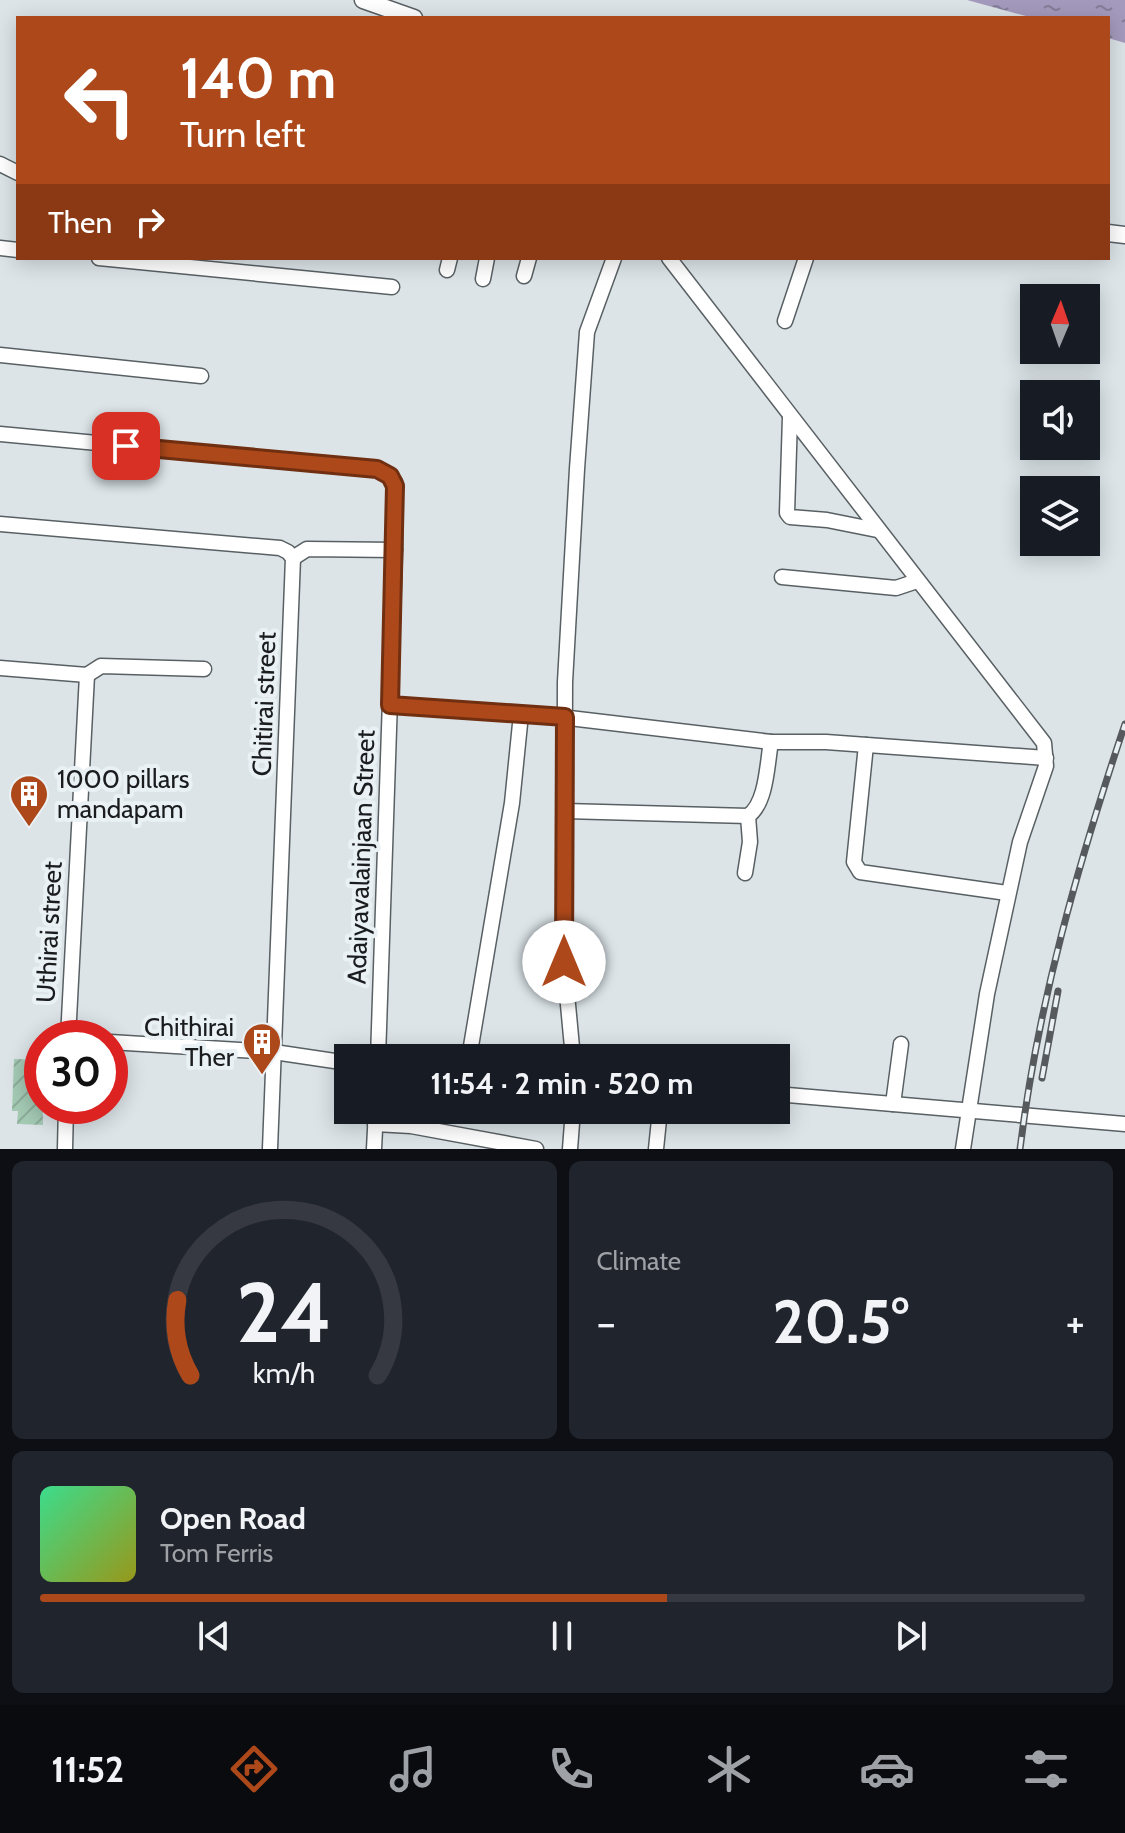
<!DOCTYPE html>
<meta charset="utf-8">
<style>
body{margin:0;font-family:Cabin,sans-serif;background:#20242c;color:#f1f3f6;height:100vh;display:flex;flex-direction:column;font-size:30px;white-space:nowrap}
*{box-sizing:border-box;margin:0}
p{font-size:26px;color:#9ea1a6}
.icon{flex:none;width:44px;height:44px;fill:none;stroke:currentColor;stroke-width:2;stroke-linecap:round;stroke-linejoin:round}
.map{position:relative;height:1149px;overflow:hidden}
.side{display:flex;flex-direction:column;gap:12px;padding:12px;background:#0d0f14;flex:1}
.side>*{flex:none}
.guide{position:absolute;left:16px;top:16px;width:1094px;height:244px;border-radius:0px;box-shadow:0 4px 20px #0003;background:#ad481a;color:#fff;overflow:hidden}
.needle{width:52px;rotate:2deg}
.buttons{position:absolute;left:1020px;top:284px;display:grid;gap:16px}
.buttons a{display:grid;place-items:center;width:80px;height:80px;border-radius:0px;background:#171b24;box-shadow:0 4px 20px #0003;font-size:40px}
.speed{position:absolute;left:24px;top:1020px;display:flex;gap:16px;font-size:40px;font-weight:700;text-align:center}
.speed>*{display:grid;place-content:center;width:104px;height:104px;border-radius:50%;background:#171b24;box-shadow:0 4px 20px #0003;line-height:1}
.speed .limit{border:12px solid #d22;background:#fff;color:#111}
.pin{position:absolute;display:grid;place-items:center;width:68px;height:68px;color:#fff;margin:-34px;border-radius:16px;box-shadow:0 4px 12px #0006}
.me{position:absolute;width:88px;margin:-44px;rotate:0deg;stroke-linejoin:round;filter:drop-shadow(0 0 6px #0008)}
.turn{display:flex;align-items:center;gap:28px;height:168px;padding:0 32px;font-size:36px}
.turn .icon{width:104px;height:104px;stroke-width:2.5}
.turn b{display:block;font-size:56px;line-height:68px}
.then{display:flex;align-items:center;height:76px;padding:0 32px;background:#0003;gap:16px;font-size:30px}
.big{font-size:60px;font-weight:800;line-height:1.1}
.side .tile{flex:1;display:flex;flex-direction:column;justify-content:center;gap:12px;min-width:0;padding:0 28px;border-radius:12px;background:#20242c}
.side .dial{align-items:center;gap:0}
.dial svg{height:208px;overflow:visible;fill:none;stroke:#363941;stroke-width:7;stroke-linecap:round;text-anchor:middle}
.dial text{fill:#f1f3f6;stroke:none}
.song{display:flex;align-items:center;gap:24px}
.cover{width:96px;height:96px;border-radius:12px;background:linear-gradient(135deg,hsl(150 70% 55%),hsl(60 70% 35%))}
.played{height:8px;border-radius:4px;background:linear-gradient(90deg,#ad481a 60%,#363941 60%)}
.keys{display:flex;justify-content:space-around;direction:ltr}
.heat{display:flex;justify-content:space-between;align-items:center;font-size:44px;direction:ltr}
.side .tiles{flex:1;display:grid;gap:12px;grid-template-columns:1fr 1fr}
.tile:last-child{grid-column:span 2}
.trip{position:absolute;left:334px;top:1044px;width:456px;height:80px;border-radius:0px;background:#171b24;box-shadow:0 4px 20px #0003;font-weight:800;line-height:80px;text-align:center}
.tab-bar{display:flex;height:128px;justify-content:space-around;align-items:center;background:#090b0e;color:#9ea1a6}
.tab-bar .icon{width:56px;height:56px}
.tab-bar .active{color:#ad481a}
.tab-bar b{font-size:36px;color:#f1f3f6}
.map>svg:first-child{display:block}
.garden{fill:url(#garden-furrows)}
.water{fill:url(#water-ripples)}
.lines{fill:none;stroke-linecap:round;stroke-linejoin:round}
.minor-casing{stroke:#596063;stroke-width:17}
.major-casing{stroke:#596063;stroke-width:19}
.minor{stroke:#fff;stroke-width:14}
.major{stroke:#fff;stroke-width:16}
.rail-casing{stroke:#565a5d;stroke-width:7}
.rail{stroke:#e9f1f5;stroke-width:4;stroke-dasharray:12;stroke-linecap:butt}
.route-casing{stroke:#702f11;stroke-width:20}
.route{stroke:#ad481a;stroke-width:14}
.labels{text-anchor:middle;stroke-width:8;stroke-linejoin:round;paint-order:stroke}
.street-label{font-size:26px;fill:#1a1c1e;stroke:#e9f1f5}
.poi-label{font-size:26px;fill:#1a1c1e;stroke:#e9f1f5;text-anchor:start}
</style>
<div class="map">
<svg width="1125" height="1149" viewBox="0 0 1125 1149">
<defs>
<pattern id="garden-furrows" width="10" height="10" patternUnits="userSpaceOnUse" patternTransform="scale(2)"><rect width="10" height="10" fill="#a4cab4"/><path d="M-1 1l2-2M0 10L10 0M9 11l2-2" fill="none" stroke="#8dad9a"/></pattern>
<pattern id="water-ripples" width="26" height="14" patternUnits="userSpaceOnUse" patternTransform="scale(2)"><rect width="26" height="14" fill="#a49abd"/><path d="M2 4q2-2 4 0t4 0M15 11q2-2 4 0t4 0" fill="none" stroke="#857d99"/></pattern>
</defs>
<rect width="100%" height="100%" fill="#dce4e8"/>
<!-- garden -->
<polygon class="garden" points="14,1059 42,1060 43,1125 17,1124 18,1111 12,1111"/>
<!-- water -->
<polygon class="water" points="967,0 1125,0 1125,43 1108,38 1108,18 1033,18"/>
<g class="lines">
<!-- minor casing -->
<g class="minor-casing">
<g id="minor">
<polyline points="0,164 18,173"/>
<polyline points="0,248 18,250"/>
<polyline points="99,258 392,287"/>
<polyline points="669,258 1044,743 1046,766 1020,842 987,994 963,1149"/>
<polyline points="447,270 450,258"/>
<polyline points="524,276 529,258"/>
<polyline points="483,279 487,258"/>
<polyline points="785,321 806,258"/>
<polyline points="0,355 201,376"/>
<polyline points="790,417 787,513 790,517 827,520 877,530"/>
<polyline points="0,434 377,469 387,474 395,482 395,550 378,1058"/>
<polyline points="0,524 280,548 288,552 293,558 270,1149"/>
<polyline points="293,558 307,549 395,550"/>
<polyline points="782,577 896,588 917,581"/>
<polyline points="0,668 87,675"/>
<polyline points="87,675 101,666 204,669"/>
<polyline points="390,705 544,715 771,742"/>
<polyline points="866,745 854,862 860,872 1007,893"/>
<path d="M565,811l183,5c19,-13 19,-53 23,-74h55l220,16"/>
<polyline points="745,873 750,842 748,816"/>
<polyline points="68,1038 87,675"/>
<polyline points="110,1042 274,1052 348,1063"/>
<polyline points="469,1058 512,803 521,714"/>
<polyline points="573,1058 564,962 565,682 577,469 587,332 614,258"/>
<polyline points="776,1094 1125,1124"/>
<polyline points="893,1104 901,1044"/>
<polyline points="375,1124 411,1126 536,1149"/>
<polyline points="65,1149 66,1106"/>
<polyline points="374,1149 376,1110"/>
<polyline points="570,1149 573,1110"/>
<polyline points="656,1149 660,1110"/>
</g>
</g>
<!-- major casing -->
<g class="major-casing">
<g id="major">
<polyline points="363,0 414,18"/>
<polyline points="1108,233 1125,235"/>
</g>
</g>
<!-- minor -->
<use href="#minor" class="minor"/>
<!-- major -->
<use href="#major" class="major"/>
<!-- rail casing -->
<g class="rail-casing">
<g id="rail">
<polyline points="1042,1078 1058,991"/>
<path d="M1020,1149c18,-146 58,-285 105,-425"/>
</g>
</g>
<!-- rail -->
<use href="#rail" class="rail"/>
</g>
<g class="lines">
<!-- route casing -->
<g class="route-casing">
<polyline id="route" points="126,446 377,469 390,476 395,486 390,705 565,717 564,962"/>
</g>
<!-- route -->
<use href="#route" class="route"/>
</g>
<!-- icons -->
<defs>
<g id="building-pin" transform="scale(2)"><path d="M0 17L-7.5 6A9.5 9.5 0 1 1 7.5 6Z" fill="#ad481a" stroke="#e9f1f5"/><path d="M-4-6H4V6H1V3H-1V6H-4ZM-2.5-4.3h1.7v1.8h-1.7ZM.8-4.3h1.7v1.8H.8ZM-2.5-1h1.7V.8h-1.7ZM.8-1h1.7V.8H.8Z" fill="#fff"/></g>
</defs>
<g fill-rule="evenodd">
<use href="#building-pin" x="29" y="794"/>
<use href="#building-pin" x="262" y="1042"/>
</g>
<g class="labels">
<!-- street labels -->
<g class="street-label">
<text transform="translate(264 704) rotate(-88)" y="9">Chitirai street</text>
<text transform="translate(361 857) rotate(-88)" y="9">Adaiyavalainjaan Street</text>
<text transform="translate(49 932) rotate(-87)" y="9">Uthirai street</text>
</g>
<!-- poi labels -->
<g class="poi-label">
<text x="57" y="788">1000 pillars<tspan x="57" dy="30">mandapam</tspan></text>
<text x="234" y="1036" text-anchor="end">Chithirai<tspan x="234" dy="30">Ther</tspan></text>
</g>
</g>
</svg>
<div class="buttons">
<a><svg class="needle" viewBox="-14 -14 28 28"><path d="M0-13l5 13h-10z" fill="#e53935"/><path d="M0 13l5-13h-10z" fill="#9ea1a6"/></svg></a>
<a><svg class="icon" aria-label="sound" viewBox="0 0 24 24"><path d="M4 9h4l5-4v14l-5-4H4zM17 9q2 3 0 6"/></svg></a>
<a><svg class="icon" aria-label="layers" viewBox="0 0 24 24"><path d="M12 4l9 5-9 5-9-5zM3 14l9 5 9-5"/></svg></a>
</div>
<div class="speed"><div class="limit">30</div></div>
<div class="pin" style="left:126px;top:446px;background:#d93025"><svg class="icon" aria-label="arrive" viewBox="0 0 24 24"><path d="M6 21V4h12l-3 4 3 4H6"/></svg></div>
<svg class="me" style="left:564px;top:962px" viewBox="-20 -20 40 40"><circle r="19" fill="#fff"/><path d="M0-13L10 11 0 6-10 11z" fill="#ad481a"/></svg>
<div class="trip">11:54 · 2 min · 520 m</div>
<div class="guide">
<div class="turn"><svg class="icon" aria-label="left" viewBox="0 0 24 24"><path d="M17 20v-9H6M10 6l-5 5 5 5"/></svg><div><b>140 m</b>Turn left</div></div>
<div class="then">Then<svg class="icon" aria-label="right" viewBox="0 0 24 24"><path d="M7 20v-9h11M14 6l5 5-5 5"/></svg></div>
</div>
</div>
<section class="side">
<div class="tiles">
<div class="tile dial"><svg viewBox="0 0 100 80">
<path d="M14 69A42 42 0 1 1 86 69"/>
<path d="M14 69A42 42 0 0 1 9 40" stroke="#ad481a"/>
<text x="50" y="56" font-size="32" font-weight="700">24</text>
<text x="50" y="72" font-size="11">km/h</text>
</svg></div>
<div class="tile"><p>Climate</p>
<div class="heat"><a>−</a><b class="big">20.5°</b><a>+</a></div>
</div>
<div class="tile">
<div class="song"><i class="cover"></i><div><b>Open Road</b><p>Tom Ferris</p></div></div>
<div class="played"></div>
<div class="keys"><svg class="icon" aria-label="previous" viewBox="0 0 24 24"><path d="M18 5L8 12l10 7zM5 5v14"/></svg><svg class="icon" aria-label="pause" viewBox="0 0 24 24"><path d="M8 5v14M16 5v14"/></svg><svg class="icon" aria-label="next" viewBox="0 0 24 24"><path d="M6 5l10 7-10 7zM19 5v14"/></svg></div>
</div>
</div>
</section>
<nav class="tab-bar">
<b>11:52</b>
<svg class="icon active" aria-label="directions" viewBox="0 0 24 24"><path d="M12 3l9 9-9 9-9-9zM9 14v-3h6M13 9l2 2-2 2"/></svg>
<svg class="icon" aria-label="music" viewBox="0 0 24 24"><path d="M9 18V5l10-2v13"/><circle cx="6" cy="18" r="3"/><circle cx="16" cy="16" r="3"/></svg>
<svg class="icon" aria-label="phone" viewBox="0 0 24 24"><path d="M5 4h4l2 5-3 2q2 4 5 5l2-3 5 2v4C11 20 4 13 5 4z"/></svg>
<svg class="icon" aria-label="climate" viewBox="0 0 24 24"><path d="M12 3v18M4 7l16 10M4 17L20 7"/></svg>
<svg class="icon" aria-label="car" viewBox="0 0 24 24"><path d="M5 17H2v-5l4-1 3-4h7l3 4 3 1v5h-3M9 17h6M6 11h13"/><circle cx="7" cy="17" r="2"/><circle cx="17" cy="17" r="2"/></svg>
<svg class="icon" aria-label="filters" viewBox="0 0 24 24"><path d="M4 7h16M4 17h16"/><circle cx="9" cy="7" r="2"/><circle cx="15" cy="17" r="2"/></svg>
</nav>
